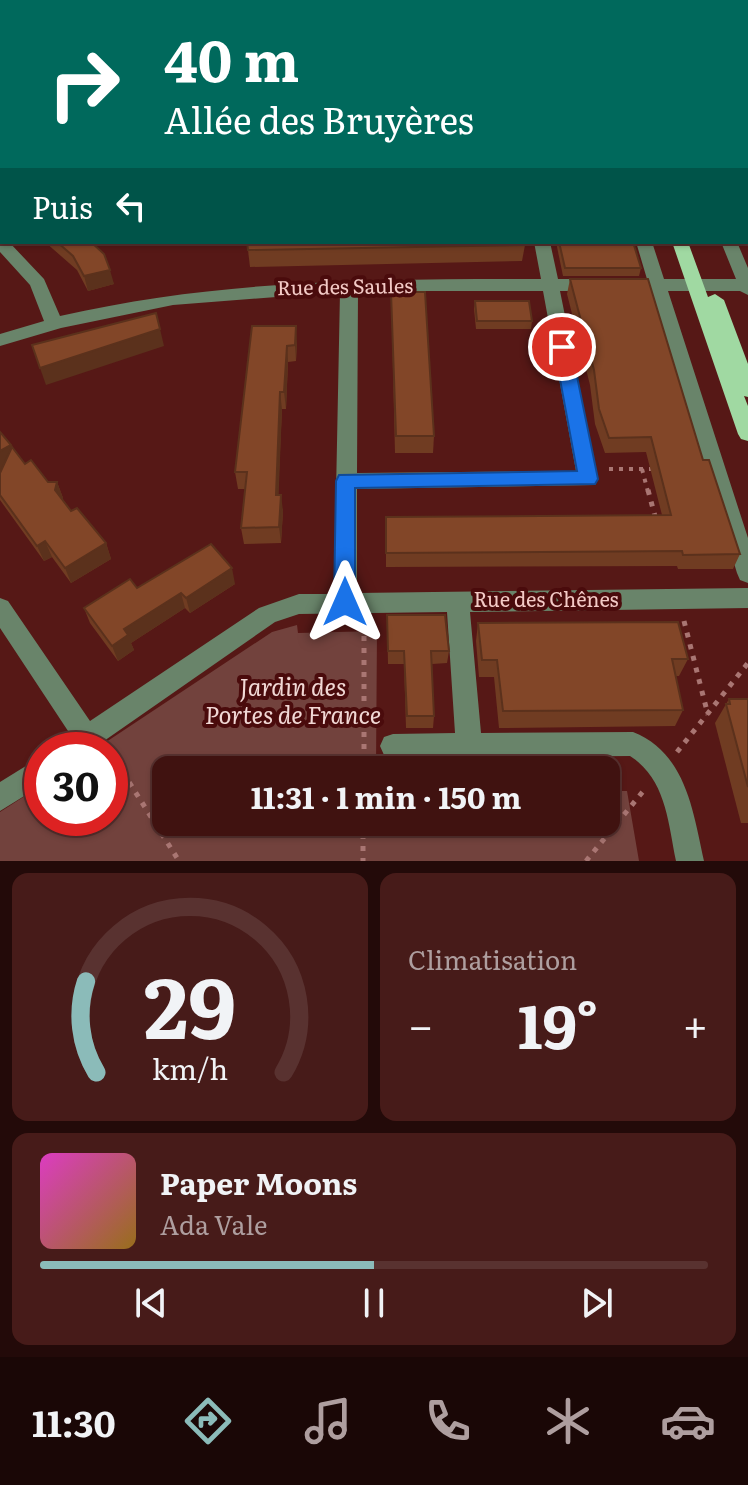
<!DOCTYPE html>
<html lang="fr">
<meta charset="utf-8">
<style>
body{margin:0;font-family:Literata,serif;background:#471b19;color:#f1f3f6;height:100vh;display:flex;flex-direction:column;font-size:30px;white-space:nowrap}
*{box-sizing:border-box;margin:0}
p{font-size:26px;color:#ae9e9f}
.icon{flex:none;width:44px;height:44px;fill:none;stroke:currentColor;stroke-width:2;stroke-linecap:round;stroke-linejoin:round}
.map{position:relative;height:861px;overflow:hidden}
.side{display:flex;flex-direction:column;gap:12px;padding:12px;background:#230a09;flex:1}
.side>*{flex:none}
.banner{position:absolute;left:0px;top:0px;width:748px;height:244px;box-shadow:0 2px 6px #0004,0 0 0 2px #593230;background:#00695c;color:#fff;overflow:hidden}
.speed{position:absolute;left:24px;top:732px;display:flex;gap:16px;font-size:40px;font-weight:700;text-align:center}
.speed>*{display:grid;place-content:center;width:104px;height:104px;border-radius:50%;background:#401210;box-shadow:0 2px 6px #0004,0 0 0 2px #593230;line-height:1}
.speed .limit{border:12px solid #d22;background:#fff;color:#111}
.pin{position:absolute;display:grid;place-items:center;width:68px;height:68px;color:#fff;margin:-34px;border:4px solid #fff;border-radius:50%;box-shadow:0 2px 8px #0007}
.me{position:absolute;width:88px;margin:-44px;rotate:0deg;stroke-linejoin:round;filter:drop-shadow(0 0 6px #0008)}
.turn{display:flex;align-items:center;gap:28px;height:168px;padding:0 32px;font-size:36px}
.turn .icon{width:104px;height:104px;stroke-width:2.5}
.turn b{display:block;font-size:56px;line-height:68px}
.then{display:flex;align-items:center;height:76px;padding:0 32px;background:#0003;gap:16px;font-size:30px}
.big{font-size:60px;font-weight:700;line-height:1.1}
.side .tile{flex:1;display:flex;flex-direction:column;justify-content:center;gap:12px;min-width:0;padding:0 28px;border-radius:16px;background:#471b19}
.side .dial{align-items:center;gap:0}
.dial svg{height:208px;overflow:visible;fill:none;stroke:#593230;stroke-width:7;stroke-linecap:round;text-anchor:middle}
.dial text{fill:#f1f3f6;stroke:none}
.song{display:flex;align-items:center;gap:24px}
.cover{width:96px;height:96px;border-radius:12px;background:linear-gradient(135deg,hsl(310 70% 55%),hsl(40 70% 35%))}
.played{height:8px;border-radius:4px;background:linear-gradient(90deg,#8bbbb9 50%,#593230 50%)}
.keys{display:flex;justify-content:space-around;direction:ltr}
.heat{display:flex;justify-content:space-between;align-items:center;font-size:44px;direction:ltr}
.side .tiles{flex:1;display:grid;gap:12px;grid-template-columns:1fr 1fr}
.tile:last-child{grid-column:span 2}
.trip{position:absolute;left:152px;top:756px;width:468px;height:80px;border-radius:16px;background:#401210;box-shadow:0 2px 6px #0004,0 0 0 2px #593230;font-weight:700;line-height:80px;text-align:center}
.tabs{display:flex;height:128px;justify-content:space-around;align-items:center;background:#1a0706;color:#ae9e9f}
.tabs .icon{width:56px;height:56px}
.tabs .on{color:#8bbbb9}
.tabs b{font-size:36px;color:#f1f3f6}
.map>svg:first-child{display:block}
.green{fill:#72423d}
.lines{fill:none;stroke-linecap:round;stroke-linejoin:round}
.path-far1{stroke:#a97673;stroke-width:4;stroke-dasharray:4 6;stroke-linecap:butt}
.path{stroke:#a97673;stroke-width:5;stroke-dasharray:5 7;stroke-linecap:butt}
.minor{fill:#69846a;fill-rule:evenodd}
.major{fill:#a0d9a2;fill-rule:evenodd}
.wall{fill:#703c22}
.shaded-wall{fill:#5b311c}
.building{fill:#824628;stroke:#5b311c;stroke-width:2}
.route{fill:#1a73e8;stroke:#114b97;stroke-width:2}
.labels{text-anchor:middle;stroke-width:8;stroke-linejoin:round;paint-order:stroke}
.street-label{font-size:20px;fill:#f3cac6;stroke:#4a0b0c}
.near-park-label{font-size:24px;font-style:italic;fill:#f1d8d5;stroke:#4a0b0c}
</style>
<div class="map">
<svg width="748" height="861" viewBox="0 0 748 861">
<rect width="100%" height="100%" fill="#561816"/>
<!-- green -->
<polygon class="green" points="297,625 298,633 377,631 376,770 166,770 166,822 606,822 606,791 627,791 639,861 0,861 0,812 42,785 42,818 110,818 110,750 94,750 272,632"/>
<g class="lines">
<!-- path-far1 -->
<g class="path-far1">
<polyline points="609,469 656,469"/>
<polyline points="642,469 648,492"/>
</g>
<!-- path -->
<g class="path">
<polyline points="648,490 656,520"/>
<polyline points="684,621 708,715"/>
<polyline points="364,624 364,770"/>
<polyline points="110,752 179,861"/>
<polyline points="677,752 748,663"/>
<polyline points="363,822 363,861"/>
<polyline points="586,861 645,789"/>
</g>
<!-- minor -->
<g class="minor">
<polygon points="188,0 200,0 201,2 189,2"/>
<rect x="0" y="10" width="2" height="8"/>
<rect x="746" y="132" width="2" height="8"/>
<path d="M0,237l2,5h7l35,37 16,37c161,-37 317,-37 481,-37l-7,-37h16l8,37h89l-11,-37h16l12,37h72l-15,-37h16l11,26v27l-8,-4h-72l80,247v45l-8,-3 -3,-7 -86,-282h-91l38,188 -3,6 -238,4v104l391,-5v20l-278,4 11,121 152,-1c53,21 60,79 71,129h-28c-8,-39 -10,-82 -46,-105l-237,2 -9,-3 -4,-9 4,-9 9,-3 62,-1 -8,-121 -148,2 -24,8 -184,128h-35l4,-9 10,-7 -70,-106v-30l8,3 82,120 169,-113 40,-14h35l6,-302 -167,13 -112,23 -61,18v-12l44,-13 -14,-36 -30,-33zM358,291h185l33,180 -219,2z"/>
<polygon points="42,756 42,785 0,811 0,782"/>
</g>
<!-- major -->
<g class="major">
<polygon points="589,0 601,0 602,2 590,2"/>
<polygon points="672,242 688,242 708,297 715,294 724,300 748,364 748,397 744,396 748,406 748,441 741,439 738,434"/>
</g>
</g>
<!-- wall -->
<g class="wall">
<polygon points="641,0 748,0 748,41 747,42 747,44 748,44 748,66 746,66 746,2 640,2"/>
<polygon points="0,17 2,17 2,200 0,198"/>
<polygon points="45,242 91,242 114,284 88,291 77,270"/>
<polygon points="556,242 633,242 641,268 639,276 563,276"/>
<polygon points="525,245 522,261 250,267 248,250"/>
<polygon points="570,279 703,460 740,554 733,569 678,569 677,566 386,567 386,517 662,515 646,452 605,453 595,424 590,385 567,294"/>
<polygon points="391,292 434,436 433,453 395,453"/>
<polygon points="475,301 532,321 531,329 476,329 474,309"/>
<polygon points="252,326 297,342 296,361 288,362 286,409 282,409 278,495 283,511 281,543 244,544 241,528 245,489 238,489 235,472"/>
<polygon points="0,432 25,464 48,482 57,482 63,498 63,500 71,511 106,543 111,559 71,583 52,557 44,561 0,500"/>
<polygon points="235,584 190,613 185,608 131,643 134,650 118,661 90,623 84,608 137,588"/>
<polygon points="387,615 449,651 447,663 432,664 434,716 433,728 406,728 404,664 388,664"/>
<polygon points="478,623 688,659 679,676 676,676 683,710 675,726 499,728 494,677 479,677 476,641"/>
<polygon points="729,699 748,699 748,823 741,823 715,723"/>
</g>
<!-- shaded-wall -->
<g class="shaded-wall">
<polygon points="110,270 114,284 88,291 84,276"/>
<polygon points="296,326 297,342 296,361 295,345"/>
<polygon points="160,329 164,346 46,385 40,368"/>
<polygon points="287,346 288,362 286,409 284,392"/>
<polygon points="280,392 282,409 278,511 276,495"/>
<polygon points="11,445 18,462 0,471 0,451"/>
<polygon points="57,482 63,498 61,506 55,490"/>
<polygon points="281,495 283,511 281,543 279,527"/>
<polygon points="45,541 52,557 44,561 37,546"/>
<polygon points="106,543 111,559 71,583 65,568"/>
<polygon points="232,568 235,584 190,613 186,598"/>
<polygon points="181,593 185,608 131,643 134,650 118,661 112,646 124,629"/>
</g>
<!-- building -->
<g class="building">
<polygon points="77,0 96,0 97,2 77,2"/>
<polygon points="136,0 173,0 173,2 137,2"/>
<polygon points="226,0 563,0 564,2 226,2"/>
<polygon points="644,0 748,0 748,33 746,34 746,2 645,2"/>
<polygon points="0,17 2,17 2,147 0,148 2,150 2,188 0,186"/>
<polygon points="746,36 747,44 748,44 748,56 746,56"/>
<polygon points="746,152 748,156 748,200 746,200"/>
<polygon points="57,242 91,242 104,254 110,270 84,276 73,256"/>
<polygon points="247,242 524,242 525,245 248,250"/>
<polygon points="559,242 633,242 641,268 565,268"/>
<polygon points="570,279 648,279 703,460 709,460 740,554 683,555 682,551 386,553 386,517 671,515 651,437 609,438 599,409 594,370"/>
<polygon points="391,292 425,292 434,436 396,436"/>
<polygon points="475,301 529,301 532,321 477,321"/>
<polygon points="156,313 160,329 40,368 32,345"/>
<polygon points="252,326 296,326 295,345 287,346 284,392 280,392 276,495 281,495 279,527 241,528 247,472 235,472"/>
<polygon points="0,432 11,445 0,451"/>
<polygon points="12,447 25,464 31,460 48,482 57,482 55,490 71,511 77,508 106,543 65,568 45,541 37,546 0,495 0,473"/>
<polygon points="211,544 232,568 186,598 181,593 124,629 128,635 112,646 84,608 130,579 137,588"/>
<polygon points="387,615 445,615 449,651 431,651 434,716 407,716 404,651 388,651"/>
<polygon points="678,622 688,659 672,659 683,710 503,711 497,660 482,660 478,623"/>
<polygon points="729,699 748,699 748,787 726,704 730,704"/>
</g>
<!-- route -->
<polygon class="route" points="562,341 571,347 598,479 595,484 355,488 355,602 352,608 345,611 337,608 334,602 336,481 339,475 577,471 554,347"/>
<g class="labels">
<!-- street labels -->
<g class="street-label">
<text transform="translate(345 287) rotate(-1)" y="7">Rue des Saules</text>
<text x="546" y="607">Rue des Chênes</text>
</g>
<!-- near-park labels -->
<g class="near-park-label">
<text x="293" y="696">Jardin des<tspan x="293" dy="28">Portes de France</tspan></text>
</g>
</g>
</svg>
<div class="speed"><div class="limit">30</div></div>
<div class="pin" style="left:562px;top:347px;background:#d93025"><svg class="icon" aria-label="arrive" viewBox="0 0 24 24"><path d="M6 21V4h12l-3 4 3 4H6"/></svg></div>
<svg class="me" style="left:345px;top:602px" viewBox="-20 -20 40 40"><path d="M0-17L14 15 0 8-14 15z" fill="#1a73e8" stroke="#fff" stroke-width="4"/></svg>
<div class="trip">11:31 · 1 min · 150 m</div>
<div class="banner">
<div class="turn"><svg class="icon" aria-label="right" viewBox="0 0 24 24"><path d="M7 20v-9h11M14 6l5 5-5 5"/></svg><div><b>40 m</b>Allée des Bruyères</div></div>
<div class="then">Puis<svg class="icon" aria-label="left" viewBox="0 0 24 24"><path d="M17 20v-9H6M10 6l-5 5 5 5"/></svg></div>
</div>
</div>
<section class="side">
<div class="tiles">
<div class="tile dial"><svg viewBox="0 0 100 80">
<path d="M14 69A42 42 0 1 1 86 69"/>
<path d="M14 69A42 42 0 0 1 10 34" stroke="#8bbbb9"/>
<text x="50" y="56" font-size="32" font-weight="700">29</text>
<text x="50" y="72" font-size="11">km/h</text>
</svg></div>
<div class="tile"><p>Climatisation</p>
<div class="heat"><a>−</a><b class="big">19°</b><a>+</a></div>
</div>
<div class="tile">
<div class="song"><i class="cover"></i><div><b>Paper Moons</b><p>Ada Vale</p></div></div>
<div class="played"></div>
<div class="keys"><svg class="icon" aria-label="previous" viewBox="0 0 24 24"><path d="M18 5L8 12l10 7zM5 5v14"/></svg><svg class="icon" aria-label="pause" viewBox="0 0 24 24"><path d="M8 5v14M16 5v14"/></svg><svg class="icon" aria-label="next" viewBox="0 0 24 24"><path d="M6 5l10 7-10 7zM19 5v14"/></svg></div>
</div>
</div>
</section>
<nav class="tabs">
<b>11:30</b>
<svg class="icon on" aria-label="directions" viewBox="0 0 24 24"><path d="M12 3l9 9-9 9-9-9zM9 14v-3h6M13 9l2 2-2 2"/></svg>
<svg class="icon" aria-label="music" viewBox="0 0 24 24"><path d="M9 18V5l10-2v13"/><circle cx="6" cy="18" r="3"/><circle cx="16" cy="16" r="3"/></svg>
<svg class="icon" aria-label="phone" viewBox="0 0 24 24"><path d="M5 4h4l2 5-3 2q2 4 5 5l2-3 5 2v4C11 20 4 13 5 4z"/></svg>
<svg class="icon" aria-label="climate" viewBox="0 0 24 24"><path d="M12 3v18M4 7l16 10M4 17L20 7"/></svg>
<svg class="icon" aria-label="car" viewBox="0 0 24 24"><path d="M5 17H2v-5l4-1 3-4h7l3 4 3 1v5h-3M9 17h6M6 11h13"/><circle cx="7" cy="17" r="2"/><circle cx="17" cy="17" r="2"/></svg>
</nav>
